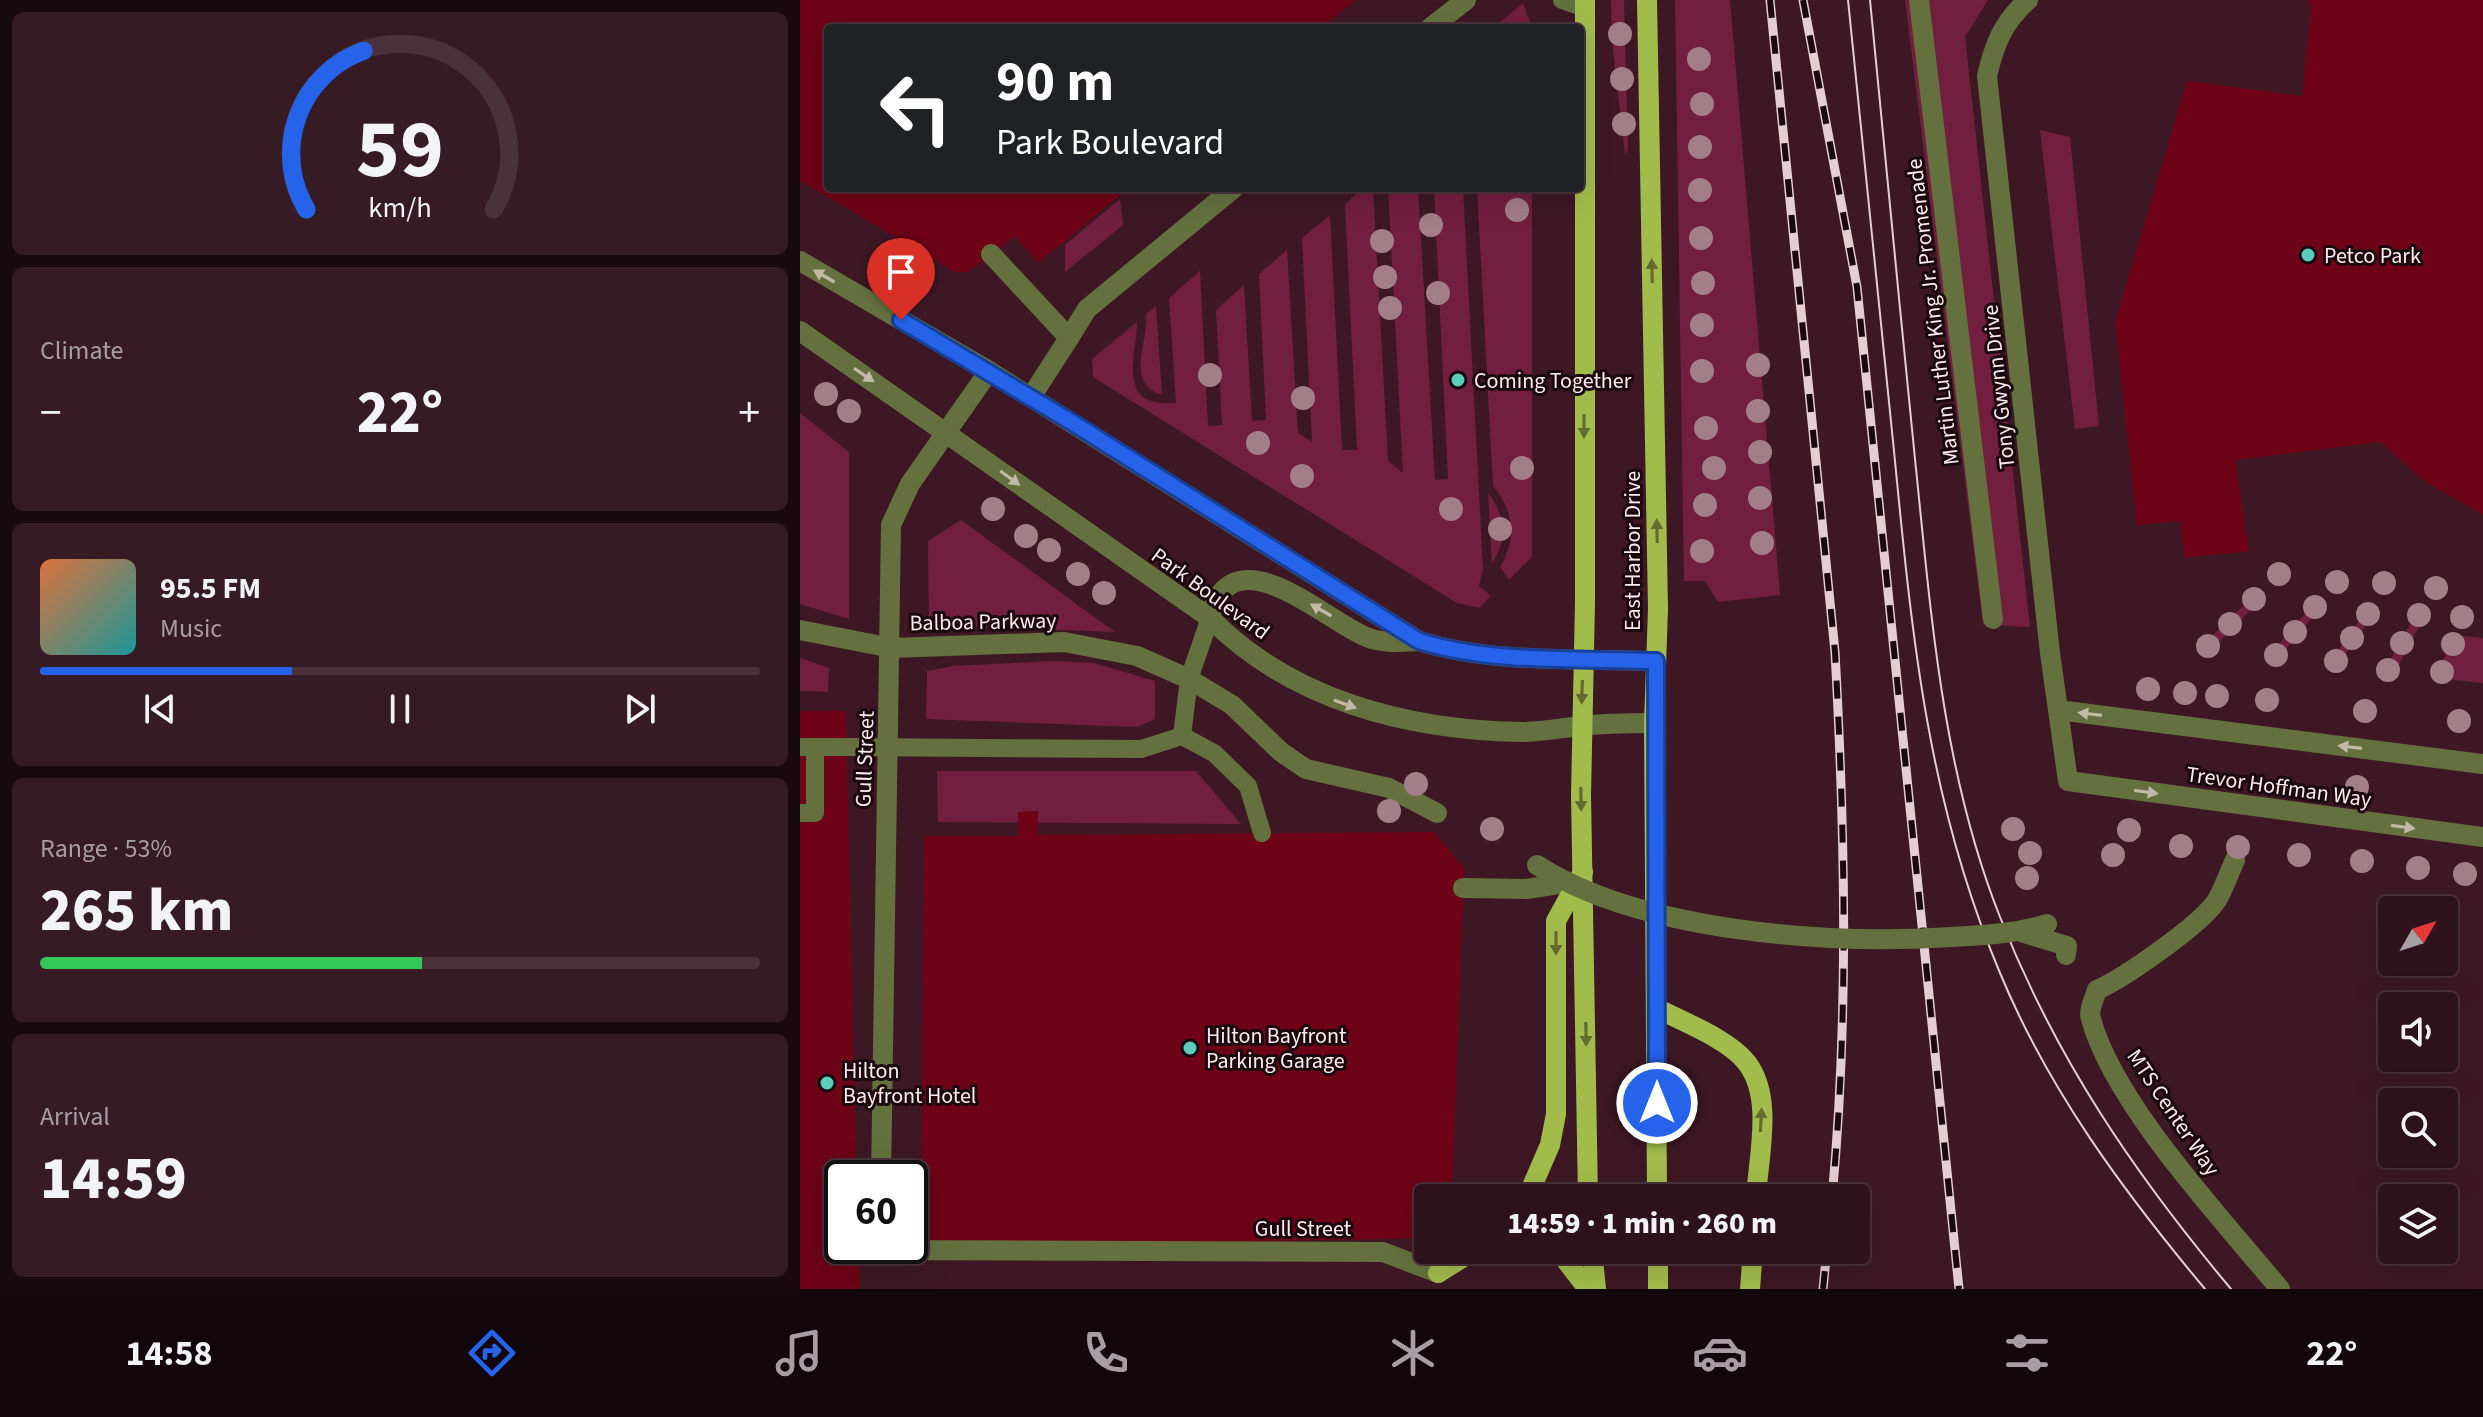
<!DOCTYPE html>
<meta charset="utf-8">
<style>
body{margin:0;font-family:"Source Sans 3",sans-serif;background:#361b24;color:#f1f3f6;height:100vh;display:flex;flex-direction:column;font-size:30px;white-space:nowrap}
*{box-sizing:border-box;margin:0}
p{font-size:26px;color:#a79ea3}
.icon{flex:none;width:44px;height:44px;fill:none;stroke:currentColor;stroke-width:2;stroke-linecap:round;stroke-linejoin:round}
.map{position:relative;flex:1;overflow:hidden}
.drawer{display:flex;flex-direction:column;gap:12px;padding:12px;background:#190a0f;width:800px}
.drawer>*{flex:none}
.banner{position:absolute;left:24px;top:24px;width:760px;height:168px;border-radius:8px;box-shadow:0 8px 32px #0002,0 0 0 2px #49323a;background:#202124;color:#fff;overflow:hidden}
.needle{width:52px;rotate:51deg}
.fabs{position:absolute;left:1578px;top:896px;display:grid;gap:16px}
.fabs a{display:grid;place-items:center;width:80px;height:80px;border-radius:8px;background:#2e121b;box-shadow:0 8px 32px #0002,0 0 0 2px #49323a;font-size:40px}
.speed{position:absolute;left:24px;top:1160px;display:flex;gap:16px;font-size:40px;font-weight:700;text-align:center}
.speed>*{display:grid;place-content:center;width:104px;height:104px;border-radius:50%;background:#2e121b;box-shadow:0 8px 32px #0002,0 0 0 2px #49323a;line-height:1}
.speed .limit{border:4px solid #111;border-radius:12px;background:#fff;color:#111}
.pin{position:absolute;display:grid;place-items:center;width:68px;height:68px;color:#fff;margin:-82px -34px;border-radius:50% 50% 50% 0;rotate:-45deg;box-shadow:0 0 8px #0007}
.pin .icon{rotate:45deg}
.me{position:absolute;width:88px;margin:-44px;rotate:0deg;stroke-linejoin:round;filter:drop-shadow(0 0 6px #0008)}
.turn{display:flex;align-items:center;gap:28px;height:168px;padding:0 40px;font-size:36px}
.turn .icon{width:104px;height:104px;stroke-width:2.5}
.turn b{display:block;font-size:56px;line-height:68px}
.big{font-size:60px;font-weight:800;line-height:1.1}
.drawer .card{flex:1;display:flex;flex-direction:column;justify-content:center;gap:12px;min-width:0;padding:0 28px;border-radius:12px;background:#361b24}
.drawer .dial{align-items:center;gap:0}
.dial svg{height:208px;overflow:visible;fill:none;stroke:#49323a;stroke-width:7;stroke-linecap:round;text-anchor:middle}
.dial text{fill:#f1f3f6;stroke:none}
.song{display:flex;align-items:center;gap:24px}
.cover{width:96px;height:96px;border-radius:12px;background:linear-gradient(135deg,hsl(20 70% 55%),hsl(180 70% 35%))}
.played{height:8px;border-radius:4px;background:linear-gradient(90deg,#2563eb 35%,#49323a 35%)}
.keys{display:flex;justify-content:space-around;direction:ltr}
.heat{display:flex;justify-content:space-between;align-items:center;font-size:44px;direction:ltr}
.charge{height:12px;border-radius:6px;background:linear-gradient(90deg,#34c759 53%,#49323a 0)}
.trip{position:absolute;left:614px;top:1184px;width:456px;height:80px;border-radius:8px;background:#2e121b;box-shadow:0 8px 32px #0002,0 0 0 2px #49323a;font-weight:800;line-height:80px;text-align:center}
.menu{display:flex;height:128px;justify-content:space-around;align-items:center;background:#12070b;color:#a79ea3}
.menu .icon{width:56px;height:56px}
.menu .on{color:#2563eb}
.menu b{font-size:36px;color:#f1f3f6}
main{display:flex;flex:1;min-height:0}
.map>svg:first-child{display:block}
.green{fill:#721f3f}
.building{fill:#6e0317}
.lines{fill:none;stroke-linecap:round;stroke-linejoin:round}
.service{stroke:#64713e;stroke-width:18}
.pedestrian{stroke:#64713e;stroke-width:20}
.minor{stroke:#64713e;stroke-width:20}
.tertiary{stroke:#64713e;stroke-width:20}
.primary{stroke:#a2bc4b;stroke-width:20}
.tram{stroke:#e4cdd3;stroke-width:2}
.rail-casing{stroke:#e4cdd3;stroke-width:9}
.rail{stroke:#1a090e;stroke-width:6;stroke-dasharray:18;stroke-linecap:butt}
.service-bridge{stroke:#64713e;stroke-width:18}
.pedestrian-bridge{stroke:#64713e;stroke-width:20}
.tree{fill:#a17e88}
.oneway{fill:#656b30}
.oneway2{fill:#c1baa8}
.route-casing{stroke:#184099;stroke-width:20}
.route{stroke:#2563eb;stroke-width:14}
.poi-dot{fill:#5bcebb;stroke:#1a090e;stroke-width:3}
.labels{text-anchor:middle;stroke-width:6;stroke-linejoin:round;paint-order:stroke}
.poi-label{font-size:22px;fill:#ffeaef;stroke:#1a090e;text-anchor:start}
.street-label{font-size:22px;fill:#ffeaef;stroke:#1a090e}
</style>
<main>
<section class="drawer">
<div class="card dial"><svg viewBox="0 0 100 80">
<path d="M14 69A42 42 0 1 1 86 69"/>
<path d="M14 69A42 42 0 0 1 36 8" stroke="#2563eb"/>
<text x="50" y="56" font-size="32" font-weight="700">59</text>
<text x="50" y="72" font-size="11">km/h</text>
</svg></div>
<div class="card"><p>Climate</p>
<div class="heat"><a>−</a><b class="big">22°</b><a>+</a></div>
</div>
<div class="card">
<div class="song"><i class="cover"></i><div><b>95.5 FM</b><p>Music</p></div></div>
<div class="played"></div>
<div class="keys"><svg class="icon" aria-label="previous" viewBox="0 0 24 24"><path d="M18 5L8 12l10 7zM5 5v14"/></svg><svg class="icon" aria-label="pause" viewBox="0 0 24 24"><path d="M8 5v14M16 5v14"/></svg><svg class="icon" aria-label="next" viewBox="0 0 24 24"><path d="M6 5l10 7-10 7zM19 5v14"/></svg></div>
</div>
<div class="card"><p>Range · 53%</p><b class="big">265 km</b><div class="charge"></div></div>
<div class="card"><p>Arrival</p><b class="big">14:59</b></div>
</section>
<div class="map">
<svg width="1683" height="1289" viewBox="0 0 1683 1289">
<rect width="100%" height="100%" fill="#3d1824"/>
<!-- green -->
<g class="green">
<polygon points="811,0 824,0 828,149 825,155 812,40"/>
<polygon points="875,0 930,0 980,595 918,602 905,581 884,581"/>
<polygon points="1105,0 1188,0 1165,37 1230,627 1183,625"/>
<polygon points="723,3 732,28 693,28"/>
<polygon points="1240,130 1270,137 1299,426 1275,429"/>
<path d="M564,188h9l15,273 15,12 -15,-285h30l17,292 13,-1 -14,-291h29l20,382 -4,16 12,10 -12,12 -22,-5 -364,-226 -1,-18 45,-37c0,34 -23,86 39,81l-7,-105 31,-27 8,155 14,-1 -6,-115 28,-25 8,136 14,-1 -7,-146 28,-24 11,183 14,9 -10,-204 28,-23 12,235h15l-12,-246z"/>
<path d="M677,188h55v369l-23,23 -9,-13c17,-28 14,-56 -7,-81z"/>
<polygon points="320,199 323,225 265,272 265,245"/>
<path d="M356,306l6,89c-38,-13 -13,-53 -16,-81z"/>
<polygon points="0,413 49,452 49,619 0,604"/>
<path d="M688,493c18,22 20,47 4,70z"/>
<polygon points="161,520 315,632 129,625 128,541"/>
<polygon points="1457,592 1462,598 1408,653 1396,652"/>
<polygon points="1518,598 1524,603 1476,661 1465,661"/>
<polygon points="1570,604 1577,609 1536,668 1527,667"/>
<polygon points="1618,610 1625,615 1594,674 1583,673"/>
<polygon points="1654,635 1683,638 1683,683 1635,678"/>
<polygon points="0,658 29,668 28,692 0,691"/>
<polygon points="253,661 294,663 355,681 355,719 337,727 126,719 127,671 154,666"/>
<polygon points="137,771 396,771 441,824 138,822"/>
</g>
<!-- building -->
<g class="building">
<polygon points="0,0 555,0 522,28 28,28 28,188 329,188 238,263 215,236 168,272 155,272 0,181"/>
<polygon points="1506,0 1683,0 1683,515 1621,479 1581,442 1435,460 1449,551 1384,558 1380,521 1337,525 1315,322 1387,81 1502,96 1511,6"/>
<polygon points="0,711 46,711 56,1178 42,1178 42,1246 58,1246 60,1289 0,1289"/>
<polygon points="238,811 238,835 634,832 664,868 652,1198 628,1198 628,1238 121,1248 124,836 218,836 218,812"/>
</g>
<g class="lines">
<!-- service -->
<g class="service">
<polyline points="762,0 785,8"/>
<polyline points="410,618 389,679 382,736 414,753 448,786 462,833"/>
<polyline points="0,747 46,747"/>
<polyline points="341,749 382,736"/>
<polyline points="0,813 15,813 15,747"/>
</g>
<!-- pedestrian -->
<g class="pedestrian">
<polyline points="1119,0 1193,619"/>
<polyline points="0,630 92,648 264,642 337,656 389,679 432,705 481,752 506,769 589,788 637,813"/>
<path d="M1435,860c-6,13 -11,28 -18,40 -15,24 -93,78 -120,90 -3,9 -9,21 -6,29 23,85 132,201 189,270"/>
<polyline points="663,888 727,889 765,883"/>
<polyline points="1221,932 1267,946 1266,955"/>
</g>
<!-- minor -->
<g class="minor">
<polyline points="630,28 666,0"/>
<polyline points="191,254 269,338 231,397"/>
<polyline points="269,338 287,309 434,188"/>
<polyline points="81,1178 91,525 110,484 189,371"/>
<polyline points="81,1246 81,1250 583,1252 638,1273"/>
</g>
<!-- tertiary -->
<g class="tertiary">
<path d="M1228,0c-25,22 -34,45 -41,76l63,577 18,128 415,56"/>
<path d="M0,261l189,110 430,270c74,23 159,17 237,20"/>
<path d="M0,331l410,287c81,82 197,112 311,114 20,0 40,-4 60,-6 24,-3 49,-3 73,-3"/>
<path d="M410,618c21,-86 110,-2 154,18 17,8 36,6 55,5"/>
<polyline points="1258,710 1683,764"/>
</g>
<!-- primary -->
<g class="primary">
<polyline points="785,0 785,602 781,795 788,1198"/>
<polyline points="847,0 858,609 854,723 857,1198"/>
<path d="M856,1008c26,13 74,32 91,55 27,35 11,95 9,135"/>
<polyline points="727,1198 750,1145 756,1114 756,921 783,872"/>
<polyline points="758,1250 788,1289"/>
<polyline points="792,1250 796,1289"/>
<polyline points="858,1250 858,1289"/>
<polyline points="638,1273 675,1250"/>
<polyline points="950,1289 953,1250"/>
</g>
<!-- tram -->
<g class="tram">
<path d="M1048,0c16,150 30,301 46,451 18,184 33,349 106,522 49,118 124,219 205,316"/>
<path d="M1070,0c14,153 30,306 45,459 16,154 27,312 85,458 56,142 134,256 231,372"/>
</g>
<!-- rail casing -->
<g class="rail-casing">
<g id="rail">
<path d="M970,0l65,652c10,181 14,365 -3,546"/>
<polyline points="1003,0 1057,287 1159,1289"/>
<polyline points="1023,1289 1027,1250"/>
</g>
</g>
<!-- rail -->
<use href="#rail" class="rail"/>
<!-- service-bridge -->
<polyline class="service-bridge" points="46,747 341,749"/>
<!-- pedestrian-bridge -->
<path class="pedestrian-bridge" d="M737,865c104,67 293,80 414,72 33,-2 64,-3 96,-13"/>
</g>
<!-- trees -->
<g class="tree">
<circle cx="820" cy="34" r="12"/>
<circle cx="899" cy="59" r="12"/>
<circle cx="822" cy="79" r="12"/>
<circle cx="902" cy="104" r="12"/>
<circle cx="824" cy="124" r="12"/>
<circle cx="900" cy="147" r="12"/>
<circle cx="900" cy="190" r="12"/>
<circle cx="717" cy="210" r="12"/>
<circle cx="631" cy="225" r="12"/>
<circle cx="901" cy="238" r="12"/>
<circle cx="582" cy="241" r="12"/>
<circle cx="585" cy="277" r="12"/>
<circle cx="903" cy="283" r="12"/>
<circle cx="638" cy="293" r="12"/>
<circle cx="590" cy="308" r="12"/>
<circle cx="902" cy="325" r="12"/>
<circle cx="958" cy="365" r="12"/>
<circle cx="902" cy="371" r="12"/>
<circle cx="410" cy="375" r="12"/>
<circle cx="26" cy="394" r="12"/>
<circle cx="503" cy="398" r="12"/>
<circle cx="49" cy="411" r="12"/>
<circle cx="958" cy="411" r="12"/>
<circle cx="906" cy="428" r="12"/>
<circle cx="458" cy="443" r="12"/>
<circle cx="960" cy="452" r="12"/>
<circle cx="722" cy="468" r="12"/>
<circle cx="914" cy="468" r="12"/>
<circle cx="502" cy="476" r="12"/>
<circle cx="960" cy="498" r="12"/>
<circle cx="905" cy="505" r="12"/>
<circle cx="193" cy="509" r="12"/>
<circle cx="651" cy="509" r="12"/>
<circle cx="700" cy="529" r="12"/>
<circle cx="226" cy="536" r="12"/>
<circle cx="962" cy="543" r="12"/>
<circle cx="249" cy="550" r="12"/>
<circle cx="902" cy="551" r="12"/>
<circle cx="278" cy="574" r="12"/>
<circle cx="1479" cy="574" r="12"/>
<circle cx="1537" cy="582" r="12"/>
<circle cx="1584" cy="583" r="12"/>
<circle cx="1636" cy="588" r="12"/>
<circle cx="304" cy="593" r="12"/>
<circle cx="1454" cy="599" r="12"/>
<circle cx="1515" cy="607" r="12"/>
<circle cx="1568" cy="614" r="12"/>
<circle cx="1619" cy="615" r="12"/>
<circle cx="1662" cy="617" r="12"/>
<circle cx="1430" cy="624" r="12"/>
<circle cx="1495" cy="632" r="12"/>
<circle cx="1552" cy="638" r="12"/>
<circle cx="1602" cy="643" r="12"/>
<circle cx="1653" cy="644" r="12"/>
<circle cx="1408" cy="646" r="12"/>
<circle cx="1476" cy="655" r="12"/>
<circle cx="1536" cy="661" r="12"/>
<circle cx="1588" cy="670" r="12"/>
<circle cx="1642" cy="672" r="12"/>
<circle cx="1348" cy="689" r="12"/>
<circle cx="1385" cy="693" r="12"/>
<circle cx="1417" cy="696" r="12"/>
<circle cx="1467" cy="700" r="12"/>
<circle cx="1565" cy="711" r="12"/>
<circle cx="1659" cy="721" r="12"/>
<circle cx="616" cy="784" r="12"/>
<circle cx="1557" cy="787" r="12"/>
<circle cx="589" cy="811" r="12"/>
<circle cx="692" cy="829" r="12"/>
<circle cx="1213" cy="829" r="12"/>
<circle cx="1329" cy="830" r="12"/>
<circle cx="1381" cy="846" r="12"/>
<circle cx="1438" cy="847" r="12"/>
<circle cx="1230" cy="853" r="12"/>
<circle cx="1313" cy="855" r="12"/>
<circle cx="1499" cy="855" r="12"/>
<circle cx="1562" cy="861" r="12"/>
<circle cx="1618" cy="868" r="12"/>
<circle cx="1665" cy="874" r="12"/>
<circle cx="1227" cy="878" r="12"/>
</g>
<!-- one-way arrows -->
<defs><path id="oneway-solid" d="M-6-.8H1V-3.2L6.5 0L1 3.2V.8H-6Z" transform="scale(2)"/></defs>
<g class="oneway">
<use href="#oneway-solid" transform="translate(852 271) rotate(-91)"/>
<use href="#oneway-solid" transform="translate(784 426) rotate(90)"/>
<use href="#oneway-solid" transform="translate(857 531) rotate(-91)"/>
<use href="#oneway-solid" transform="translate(782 692) rotate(92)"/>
<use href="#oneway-solid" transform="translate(781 799) rotate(89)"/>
<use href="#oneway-solid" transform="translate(756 943) rotate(90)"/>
<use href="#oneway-solid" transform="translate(786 1034) rotate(89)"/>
<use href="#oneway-solid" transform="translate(961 1120) rotate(-87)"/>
</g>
<g class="oneway2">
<use href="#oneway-solid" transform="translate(24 276) rotate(-150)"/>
<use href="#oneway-solid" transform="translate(64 375) rotate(34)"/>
<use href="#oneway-solid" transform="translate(210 478) rotate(36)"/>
<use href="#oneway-solid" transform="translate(521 610) rotate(-150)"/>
<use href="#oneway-solid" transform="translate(545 704) rotate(20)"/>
<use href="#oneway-solid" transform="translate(1290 714) rotate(-173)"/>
<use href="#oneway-solid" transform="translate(1550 747) rotate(-173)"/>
<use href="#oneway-solid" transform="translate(1346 792) rotate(8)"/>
<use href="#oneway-solid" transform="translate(1603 827) rotate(8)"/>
</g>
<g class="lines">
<!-- route casing -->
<g class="route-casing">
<path id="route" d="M101,320l172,103 346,218c74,23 159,17 237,20l1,442"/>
</g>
<!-- route -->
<use href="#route" class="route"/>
</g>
<!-- markers -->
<g class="poi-dot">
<circle cx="1508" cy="255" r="8"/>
<circle cx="658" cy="380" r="8"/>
<circle cx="390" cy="1048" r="8"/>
<circle cx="27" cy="1083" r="8"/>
</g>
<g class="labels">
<!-- poi labels -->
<g class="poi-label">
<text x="1524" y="263">Petco Park</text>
<text x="674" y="388">Coming Together</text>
<text x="406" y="1043">Hilton Bayfront<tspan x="406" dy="25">Parking Garage</tspan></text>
<text x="43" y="1078">Hilton<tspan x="43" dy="25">Bayfront Hotel</tspan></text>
</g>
<!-- street labels -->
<g class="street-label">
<text transform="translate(1132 312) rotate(-97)" y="8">Martin Luther King Jr. Promenade</text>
<text transform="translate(1198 387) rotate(-96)" y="8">Tony Gwynn Drive</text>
<text transform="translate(832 551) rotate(-90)" y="8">East Harbor Drive</text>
<text transform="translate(411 593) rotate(36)" y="8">Park Boulevard</text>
<text transform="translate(183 621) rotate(-1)" y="8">Balboa Parkway</text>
<text transform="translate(64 759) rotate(-88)" y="8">Gull Street</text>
<text transform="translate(1479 786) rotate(8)" y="8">Trevor Hoffman Way</text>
<text transform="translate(1374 1112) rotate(56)" y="8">MTS Center Way</text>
<text x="503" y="1236">Gull Street</text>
</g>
</g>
</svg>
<div class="fabs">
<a><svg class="needle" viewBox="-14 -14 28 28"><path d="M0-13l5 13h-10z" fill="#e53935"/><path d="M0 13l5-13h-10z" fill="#a79ea3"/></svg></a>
<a><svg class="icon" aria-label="sound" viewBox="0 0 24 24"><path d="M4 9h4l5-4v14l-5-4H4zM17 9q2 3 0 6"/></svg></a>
<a><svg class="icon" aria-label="search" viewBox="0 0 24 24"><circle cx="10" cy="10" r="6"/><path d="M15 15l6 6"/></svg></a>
<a><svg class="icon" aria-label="layers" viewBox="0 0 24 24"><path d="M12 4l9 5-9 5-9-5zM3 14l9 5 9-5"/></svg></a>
</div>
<div class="speed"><div class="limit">60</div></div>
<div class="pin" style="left:101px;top:320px;background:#d93025"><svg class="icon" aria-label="arrive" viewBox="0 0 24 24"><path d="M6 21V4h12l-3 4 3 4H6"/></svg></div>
<svg class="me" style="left:857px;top:1103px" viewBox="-20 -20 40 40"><circle r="17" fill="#2563eb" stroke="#fff" stroke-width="3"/><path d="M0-11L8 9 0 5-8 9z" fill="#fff"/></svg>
<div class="trip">14:59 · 1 min · 260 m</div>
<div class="banner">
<div class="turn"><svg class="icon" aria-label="left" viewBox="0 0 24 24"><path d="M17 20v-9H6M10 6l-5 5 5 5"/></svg><div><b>90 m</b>Park Boulevard</div></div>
</div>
</div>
</main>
<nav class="menu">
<b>14:58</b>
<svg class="icon on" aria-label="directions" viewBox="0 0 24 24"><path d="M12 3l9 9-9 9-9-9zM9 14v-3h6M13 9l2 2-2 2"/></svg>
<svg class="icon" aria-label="music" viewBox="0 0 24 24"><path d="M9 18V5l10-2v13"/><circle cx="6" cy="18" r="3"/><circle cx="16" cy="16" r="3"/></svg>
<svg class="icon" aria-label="phone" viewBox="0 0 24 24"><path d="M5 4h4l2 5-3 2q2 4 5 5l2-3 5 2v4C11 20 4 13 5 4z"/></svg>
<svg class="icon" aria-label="climate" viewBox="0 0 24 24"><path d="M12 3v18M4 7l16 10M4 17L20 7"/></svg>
<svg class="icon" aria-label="car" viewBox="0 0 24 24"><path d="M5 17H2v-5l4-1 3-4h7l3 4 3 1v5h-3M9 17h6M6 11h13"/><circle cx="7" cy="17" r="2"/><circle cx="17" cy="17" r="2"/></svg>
<svg class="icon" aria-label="filters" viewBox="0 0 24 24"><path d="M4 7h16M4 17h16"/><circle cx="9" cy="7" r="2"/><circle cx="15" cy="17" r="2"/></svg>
<b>22°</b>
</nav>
